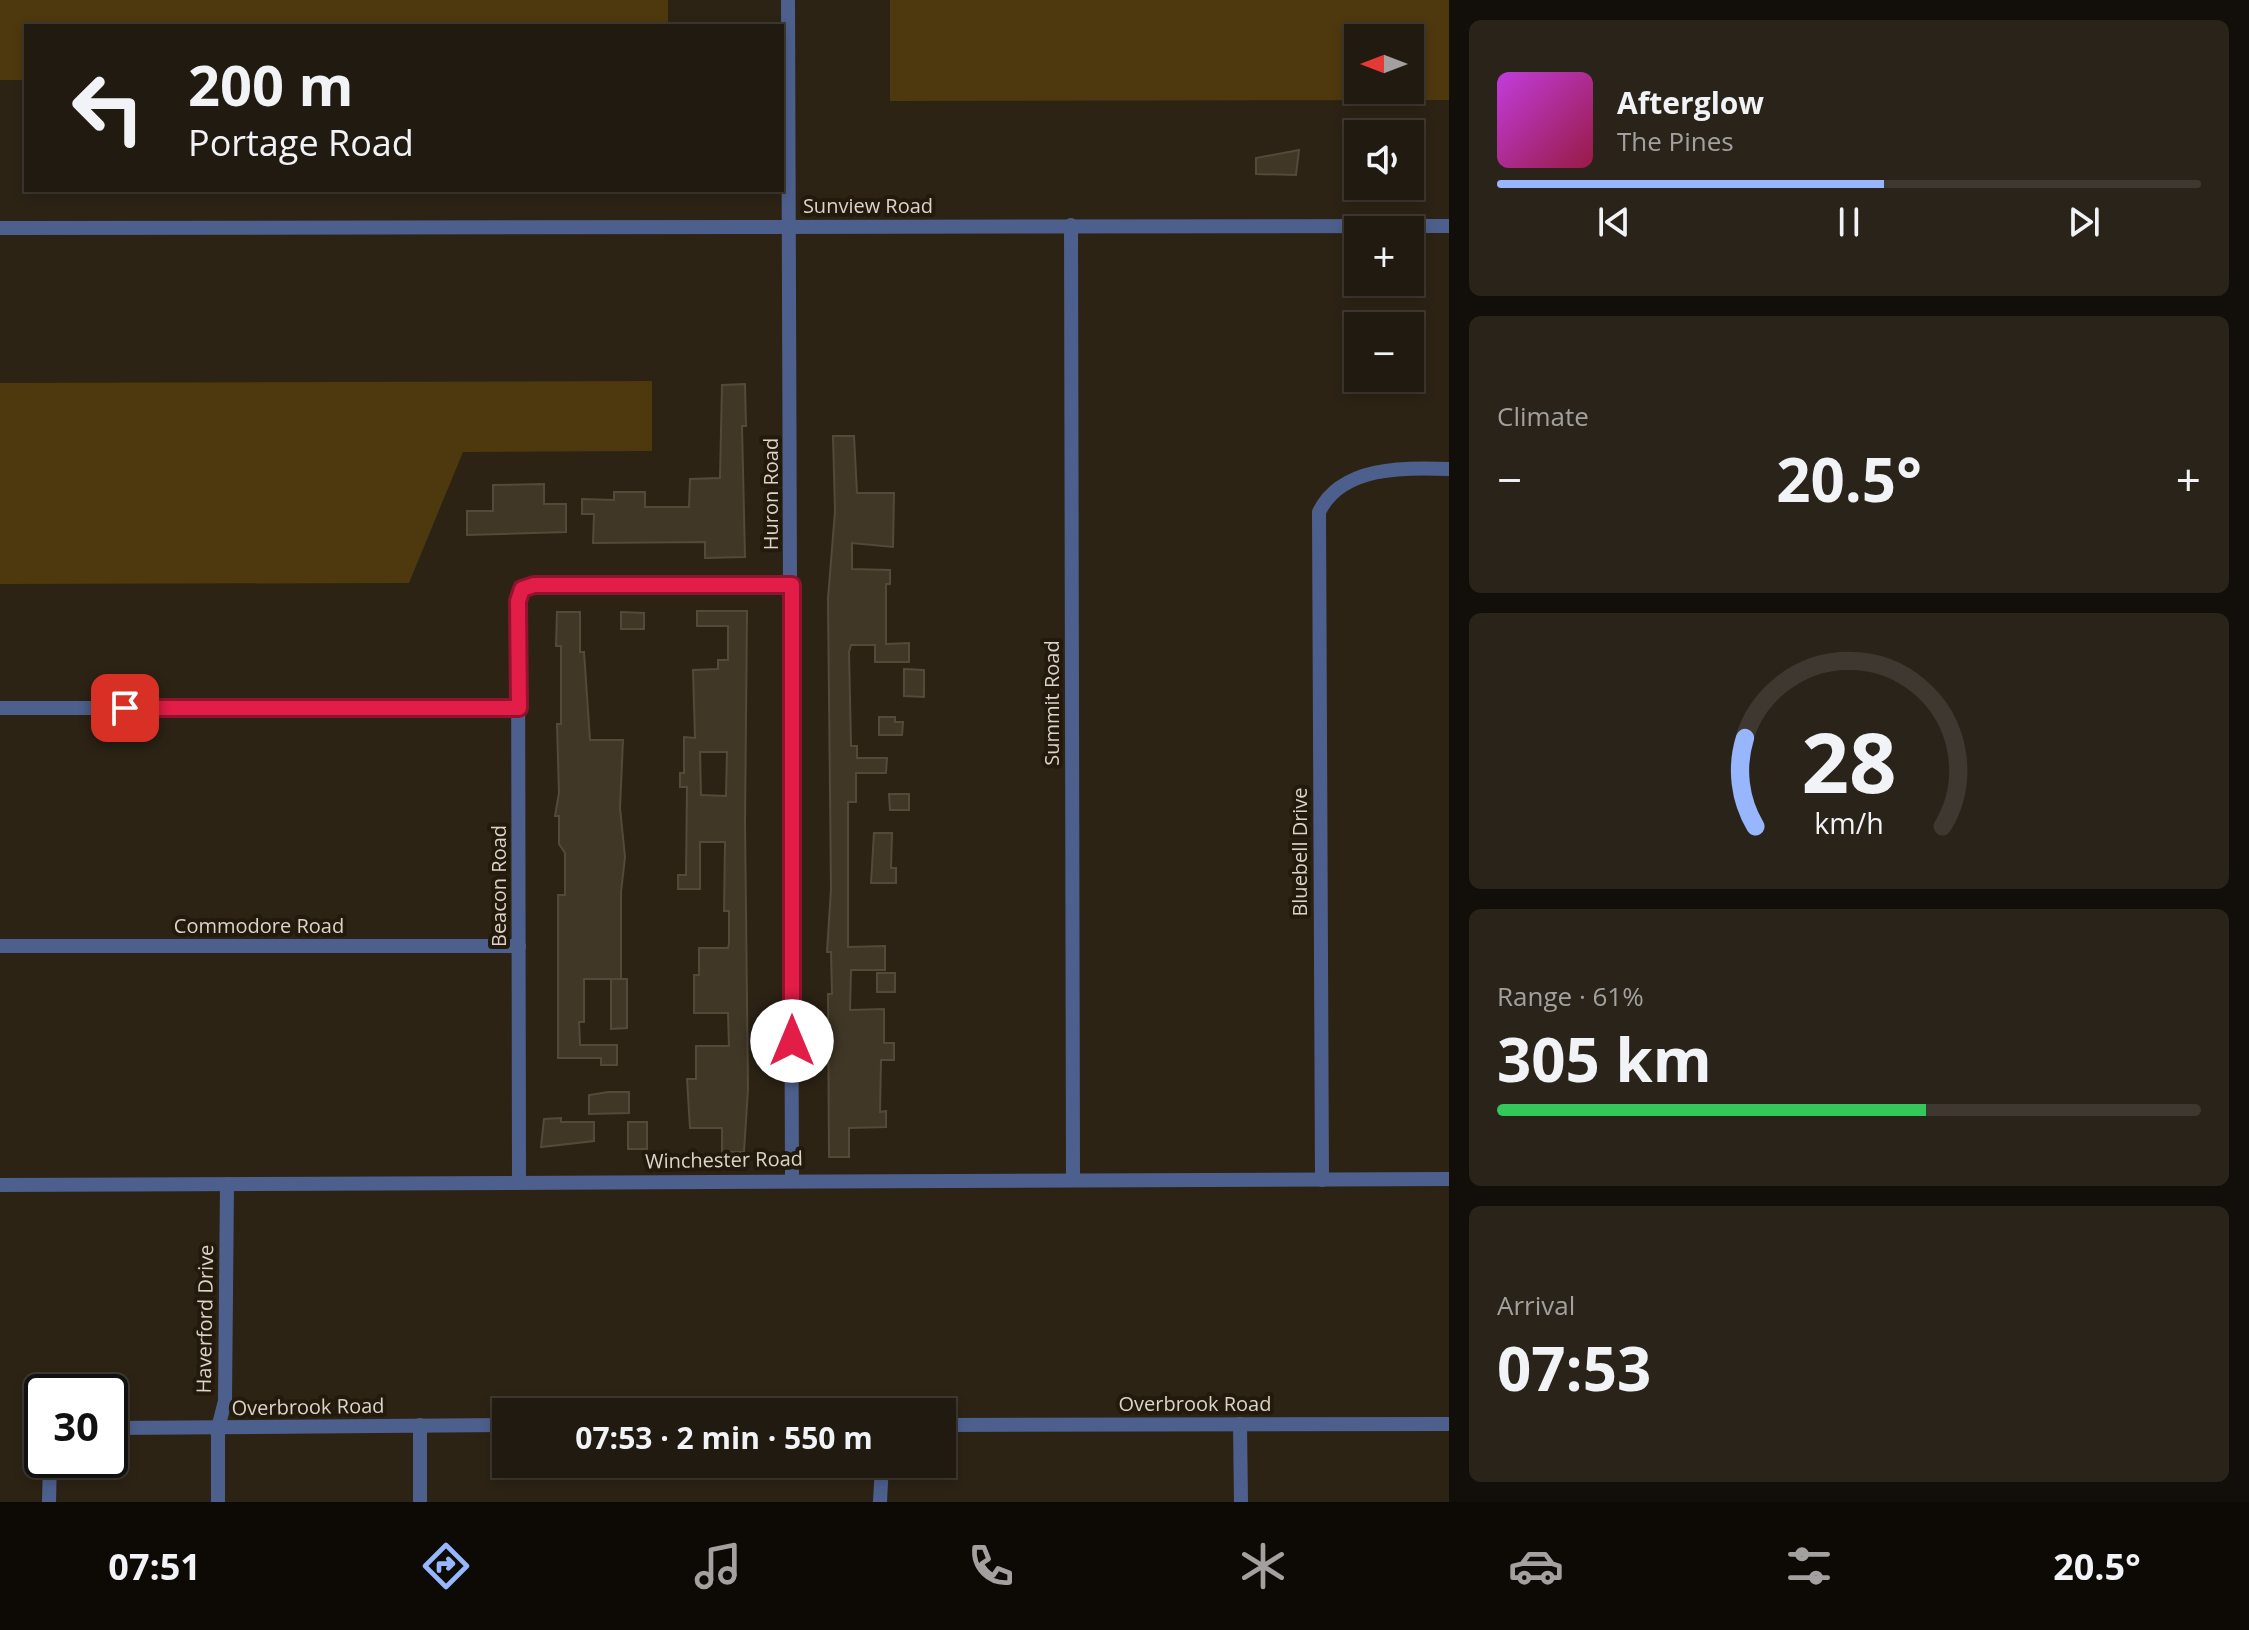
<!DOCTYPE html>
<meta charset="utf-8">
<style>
body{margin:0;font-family:"Open Sans",sans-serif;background:#292319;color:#f1f3f6;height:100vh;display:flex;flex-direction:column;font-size:30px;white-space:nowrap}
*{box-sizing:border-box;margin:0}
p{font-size:26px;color:#a2a19f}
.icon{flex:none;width:44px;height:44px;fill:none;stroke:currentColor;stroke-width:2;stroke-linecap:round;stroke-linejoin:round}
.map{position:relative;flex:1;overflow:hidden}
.details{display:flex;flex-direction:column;gap:20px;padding:20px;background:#120e09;width:800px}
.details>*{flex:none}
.banner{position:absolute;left:24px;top:24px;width:760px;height:168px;border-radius:0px;box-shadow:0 4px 12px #0003,0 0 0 2px #3e3830;background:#211a10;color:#f1f3f6;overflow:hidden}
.needle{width:52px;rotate:270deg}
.fabs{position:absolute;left:1344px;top:24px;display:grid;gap:16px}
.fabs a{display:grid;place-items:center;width:80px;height:80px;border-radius:0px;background:#211a10;box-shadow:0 4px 12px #0003,0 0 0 2px #3e3830;font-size:40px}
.speed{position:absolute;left:24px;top:1374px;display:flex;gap:16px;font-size:40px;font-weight:700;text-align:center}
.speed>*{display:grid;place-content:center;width:104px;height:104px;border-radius:50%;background:#211a10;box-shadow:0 4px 12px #0003,0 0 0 2px #3e3830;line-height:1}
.speed .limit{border:4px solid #111;border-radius:12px;background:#fff;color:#111}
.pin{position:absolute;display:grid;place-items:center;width:68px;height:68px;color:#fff;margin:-34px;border-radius:16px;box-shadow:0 4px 12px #0006}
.me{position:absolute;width:88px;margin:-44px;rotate:0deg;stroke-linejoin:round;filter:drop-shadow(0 0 6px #0008)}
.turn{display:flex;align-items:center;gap:28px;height:168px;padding:0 32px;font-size:36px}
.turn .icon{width:104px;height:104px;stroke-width:2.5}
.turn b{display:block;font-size:56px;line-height:68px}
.big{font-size:60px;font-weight:700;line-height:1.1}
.details .widget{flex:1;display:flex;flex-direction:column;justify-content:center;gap:12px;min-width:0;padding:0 28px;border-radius:12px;background:#292319}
.details .dial{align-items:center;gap:0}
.dial svg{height:208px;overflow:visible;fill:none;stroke:#3e3830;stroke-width:7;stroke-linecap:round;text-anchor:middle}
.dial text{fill:#f1f3f6;stroke:none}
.song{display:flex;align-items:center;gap:24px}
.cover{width:96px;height:96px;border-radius:12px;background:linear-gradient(135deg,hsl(290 70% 55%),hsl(340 70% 35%))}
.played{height:8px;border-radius:4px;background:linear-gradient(90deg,#98b6fd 55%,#3e3830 55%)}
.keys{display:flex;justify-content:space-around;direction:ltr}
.heat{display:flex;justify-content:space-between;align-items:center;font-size:44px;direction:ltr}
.charge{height:12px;border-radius:6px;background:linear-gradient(90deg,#34c759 61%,#3e3830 0)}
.trip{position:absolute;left:492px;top:1398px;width:464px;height:80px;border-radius:0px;background:#211a10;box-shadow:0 4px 12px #0003,0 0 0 2px #3e3830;font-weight:700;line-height:80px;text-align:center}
.tabs{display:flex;height:128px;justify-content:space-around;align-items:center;background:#0d0a06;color:#a2a19f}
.tabs .icon{width:56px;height:56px}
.tabs .selected{color:#98b6fd}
.tabs b{font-size:36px;color:#f1f3f6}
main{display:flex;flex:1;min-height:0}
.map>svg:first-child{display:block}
.green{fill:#4e380e;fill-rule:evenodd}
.building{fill:#403727;stroke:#544a3a;stroke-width:2;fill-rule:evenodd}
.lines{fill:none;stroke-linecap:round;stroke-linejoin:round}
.street{stroke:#4d608d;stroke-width:14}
.route-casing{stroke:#92132f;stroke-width:20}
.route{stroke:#e11d48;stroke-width:14}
.labels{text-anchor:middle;stroke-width:8;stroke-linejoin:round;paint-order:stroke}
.street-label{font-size:20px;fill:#dad4cb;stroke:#231a0b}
</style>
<main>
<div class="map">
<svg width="1449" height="1502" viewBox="0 0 1449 1502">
<rect width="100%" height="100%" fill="#2c2315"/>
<!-- green -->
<g class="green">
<polygon points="0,0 668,0 668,26 26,26 26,80 0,80"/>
<path d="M890,0h559v100l-559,1zM1358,38h52v52h-52z"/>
<polygon points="652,381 652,451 463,452 409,583 0,584 0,383"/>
</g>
<!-- building -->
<g class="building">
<polygon points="1299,150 1296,175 1256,174 1256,158"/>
<polygon points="745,384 746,426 742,426 745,557 705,558 705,542 593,543 594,514 582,514 582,499 614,500 614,492 645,492 645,507 689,507 690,479 720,478 722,385"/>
<polygon points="833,436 854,436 857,493 894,493 893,547 852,543 852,569 890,570 890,584 886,584 886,644 909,643 909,662 875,662 875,645 851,645 849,652 851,746 857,746 857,758 887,758 886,773 856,773 856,802 848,802 848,947 885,946 885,970 851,970 850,1010 884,1009 884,1043 894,1043 894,1060 881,1060 880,1112 886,1111 886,1127 849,1128 849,1157 829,1157 828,994 832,994 831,952 827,952 831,889 828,599 835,511"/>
<polygon points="544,484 544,504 566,504 566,532 467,535 467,511 493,511 493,485"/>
<path d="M697,611h50l-2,213 3,265 -4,63h-22v-24h-32l-3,-49h9v-33h33l-1,-33h-34v-38h5v-27h29l1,-4v-33h-5l1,-69h-25v47h-22v-14h8l1,-88h-7v-14h4v-36l11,1 -2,-68 25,-1v-9h10v-34h-31zM700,752h27l-1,44 -25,-1z"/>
<polygon points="557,612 580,612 580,652 584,652 590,740 623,740 620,808 625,857 621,892 621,979 584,979 584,1022 579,1022 580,1045 617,1045 617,1065 601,1065 601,1058 558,1058 558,895 565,895 565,853 559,844 559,816 555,816 559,793 557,724 561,724 561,646 556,646"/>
<polygon points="621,612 644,613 644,629 621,629"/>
<polygon points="904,669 924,670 924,697 904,696"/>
<polygon points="879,717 895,717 895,722 903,722 902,735 879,735"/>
<polygon points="889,794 909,794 909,810 890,810"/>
<polygon points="874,833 892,833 891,868 896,868 896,883 871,883"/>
<rect x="877" y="973" width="18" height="19"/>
<polygon points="611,979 627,979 627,1028 611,1029"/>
<polygon points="608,1092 629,1092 629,1113 589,1114 589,1095"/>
<polygon points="561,1118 561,1122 594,1122 594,1141 541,1147 544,1119"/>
<rect x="628" y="1122" width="19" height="27"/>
</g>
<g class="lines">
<!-- street -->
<g class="street">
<polyline points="788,0 792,1179"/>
<polyline points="1071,225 1073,1180"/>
<polyline points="0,228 1449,226"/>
<polyline points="0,708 519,708"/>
<polyline points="0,946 519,946"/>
<path d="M1322,1180l-3,-668c22,-46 86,-45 130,-43"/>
<polyline points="519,1183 518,601 522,589 534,585 792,585"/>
<polyline points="0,1185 1449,1179"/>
<polyline points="1240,1424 1241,1502"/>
<polyline points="942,1425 1449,1424"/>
<polyline points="110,1428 506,1425"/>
<polyline points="49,1502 50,1460"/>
<polyline points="218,1502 218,1428 225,1401 227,1184"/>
<polyline points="420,1502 420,1425"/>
<polyline points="880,1502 882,1464"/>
</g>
</g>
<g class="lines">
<!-- route casing -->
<g class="route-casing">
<polyline id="route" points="125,708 519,708 518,601 522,589 534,585 792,585 792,1041"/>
</g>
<!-- route -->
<use href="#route" class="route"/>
</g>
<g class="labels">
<!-- street labels -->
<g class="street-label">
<text x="868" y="213">Sunview Road</text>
<text transform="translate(771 494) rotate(-90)" y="7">Huron Road</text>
<text transform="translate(1052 703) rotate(-90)" y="7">Summit Road</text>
<text transform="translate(1300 852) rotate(-90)" y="7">Bluebell Drive</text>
<text transform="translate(499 886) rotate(-90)" y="7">Beacon Road</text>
<text x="259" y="933">Commodore Road</text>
<text transform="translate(724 1160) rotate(-1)" y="7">Winchester Road</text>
<text transform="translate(205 1319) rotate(-89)" y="7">Haverford Drive</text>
<text x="1195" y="1411">Overbrook Road</text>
<text transform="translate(308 1407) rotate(-1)" y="7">Overbrook Road</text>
</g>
</g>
</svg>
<div class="fabs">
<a><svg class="needle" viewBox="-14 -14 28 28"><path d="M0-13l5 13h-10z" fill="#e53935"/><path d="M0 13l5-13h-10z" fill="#a2a19f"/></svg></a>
<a><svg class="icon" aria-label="sound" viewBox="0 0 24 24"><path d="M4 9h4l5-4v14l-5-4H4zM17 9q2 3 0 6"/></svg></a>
<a>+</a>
<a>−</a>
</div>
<div class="speed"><div class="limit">30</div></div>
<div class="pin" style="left:125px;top:708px;background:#d93025"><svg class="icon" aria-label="arrive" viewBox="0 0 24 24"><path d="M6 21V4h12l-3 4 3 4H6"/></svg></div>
<svg class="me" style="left:792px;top:1041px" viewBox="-20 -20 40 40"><circle r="19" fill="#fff"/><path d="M0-13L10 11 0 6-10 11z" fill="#e11d48"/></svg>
<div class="trip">07:53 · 2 min · 550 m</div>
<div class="banner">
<div class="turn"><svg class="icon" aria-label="left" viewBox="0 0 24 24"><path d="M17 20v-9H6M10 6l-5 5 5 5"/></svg><div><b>200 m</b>Portage Road</div></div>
</div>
</div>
<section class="details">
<div class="widget">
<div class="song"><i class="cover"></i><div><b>Afterglow</b><p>The Pines</p></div></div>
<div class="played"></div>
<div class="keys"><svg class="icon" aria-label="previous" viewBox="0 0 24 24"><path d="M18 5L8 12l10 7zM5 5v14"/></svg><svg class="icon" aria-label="pause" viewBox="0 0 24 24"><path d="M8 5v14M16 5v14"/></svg><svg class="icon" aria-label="next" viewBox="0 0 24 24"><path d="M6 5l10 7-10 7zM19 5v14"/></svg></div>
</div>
<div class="widget"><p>Climate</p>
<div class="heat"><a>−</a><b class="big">20.5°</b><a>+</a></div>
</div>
<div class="widget dial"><svg viewBox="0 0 100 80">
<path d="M14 69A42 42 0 1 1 86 69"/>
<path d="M14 69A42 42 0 0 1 10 35" stroke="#98b6fd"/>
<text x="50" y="56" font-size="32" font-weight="700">28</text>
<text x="50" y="72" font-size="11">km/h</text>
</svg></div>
<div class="widget"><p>Range · 61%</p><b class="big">305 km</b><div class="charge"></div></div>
<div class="widget"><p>Arrival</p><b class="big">07:53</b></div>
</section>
</main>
<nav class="tabs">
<b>07:51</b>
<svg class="icon selected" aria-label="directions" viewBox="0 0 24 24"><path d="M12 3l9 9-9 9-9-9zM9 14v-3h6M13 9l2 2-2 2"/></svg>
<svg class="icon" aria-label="music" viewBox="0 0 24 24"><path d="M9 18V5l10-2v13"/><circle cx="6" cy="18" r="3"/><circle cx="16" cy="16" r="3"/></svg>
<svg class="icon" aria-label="phone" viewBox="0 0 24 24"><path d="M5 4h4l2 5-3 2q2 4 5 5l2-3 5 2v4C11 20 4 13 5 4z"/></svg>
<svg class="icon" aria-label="climate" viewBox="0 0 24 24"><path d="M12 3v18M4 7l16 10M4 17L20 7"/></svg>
<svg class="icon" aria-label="car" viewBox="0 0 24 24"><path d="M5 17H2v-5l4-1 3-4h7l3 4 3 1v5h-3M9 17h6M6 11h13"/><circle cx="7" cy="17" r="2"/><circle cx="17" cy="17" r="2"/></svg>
<svg class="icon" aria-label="filters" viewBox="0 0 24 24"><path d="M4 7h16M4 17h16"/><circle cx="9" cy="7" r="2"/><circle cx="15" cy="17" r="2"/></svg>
<b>20.5°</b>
</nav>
